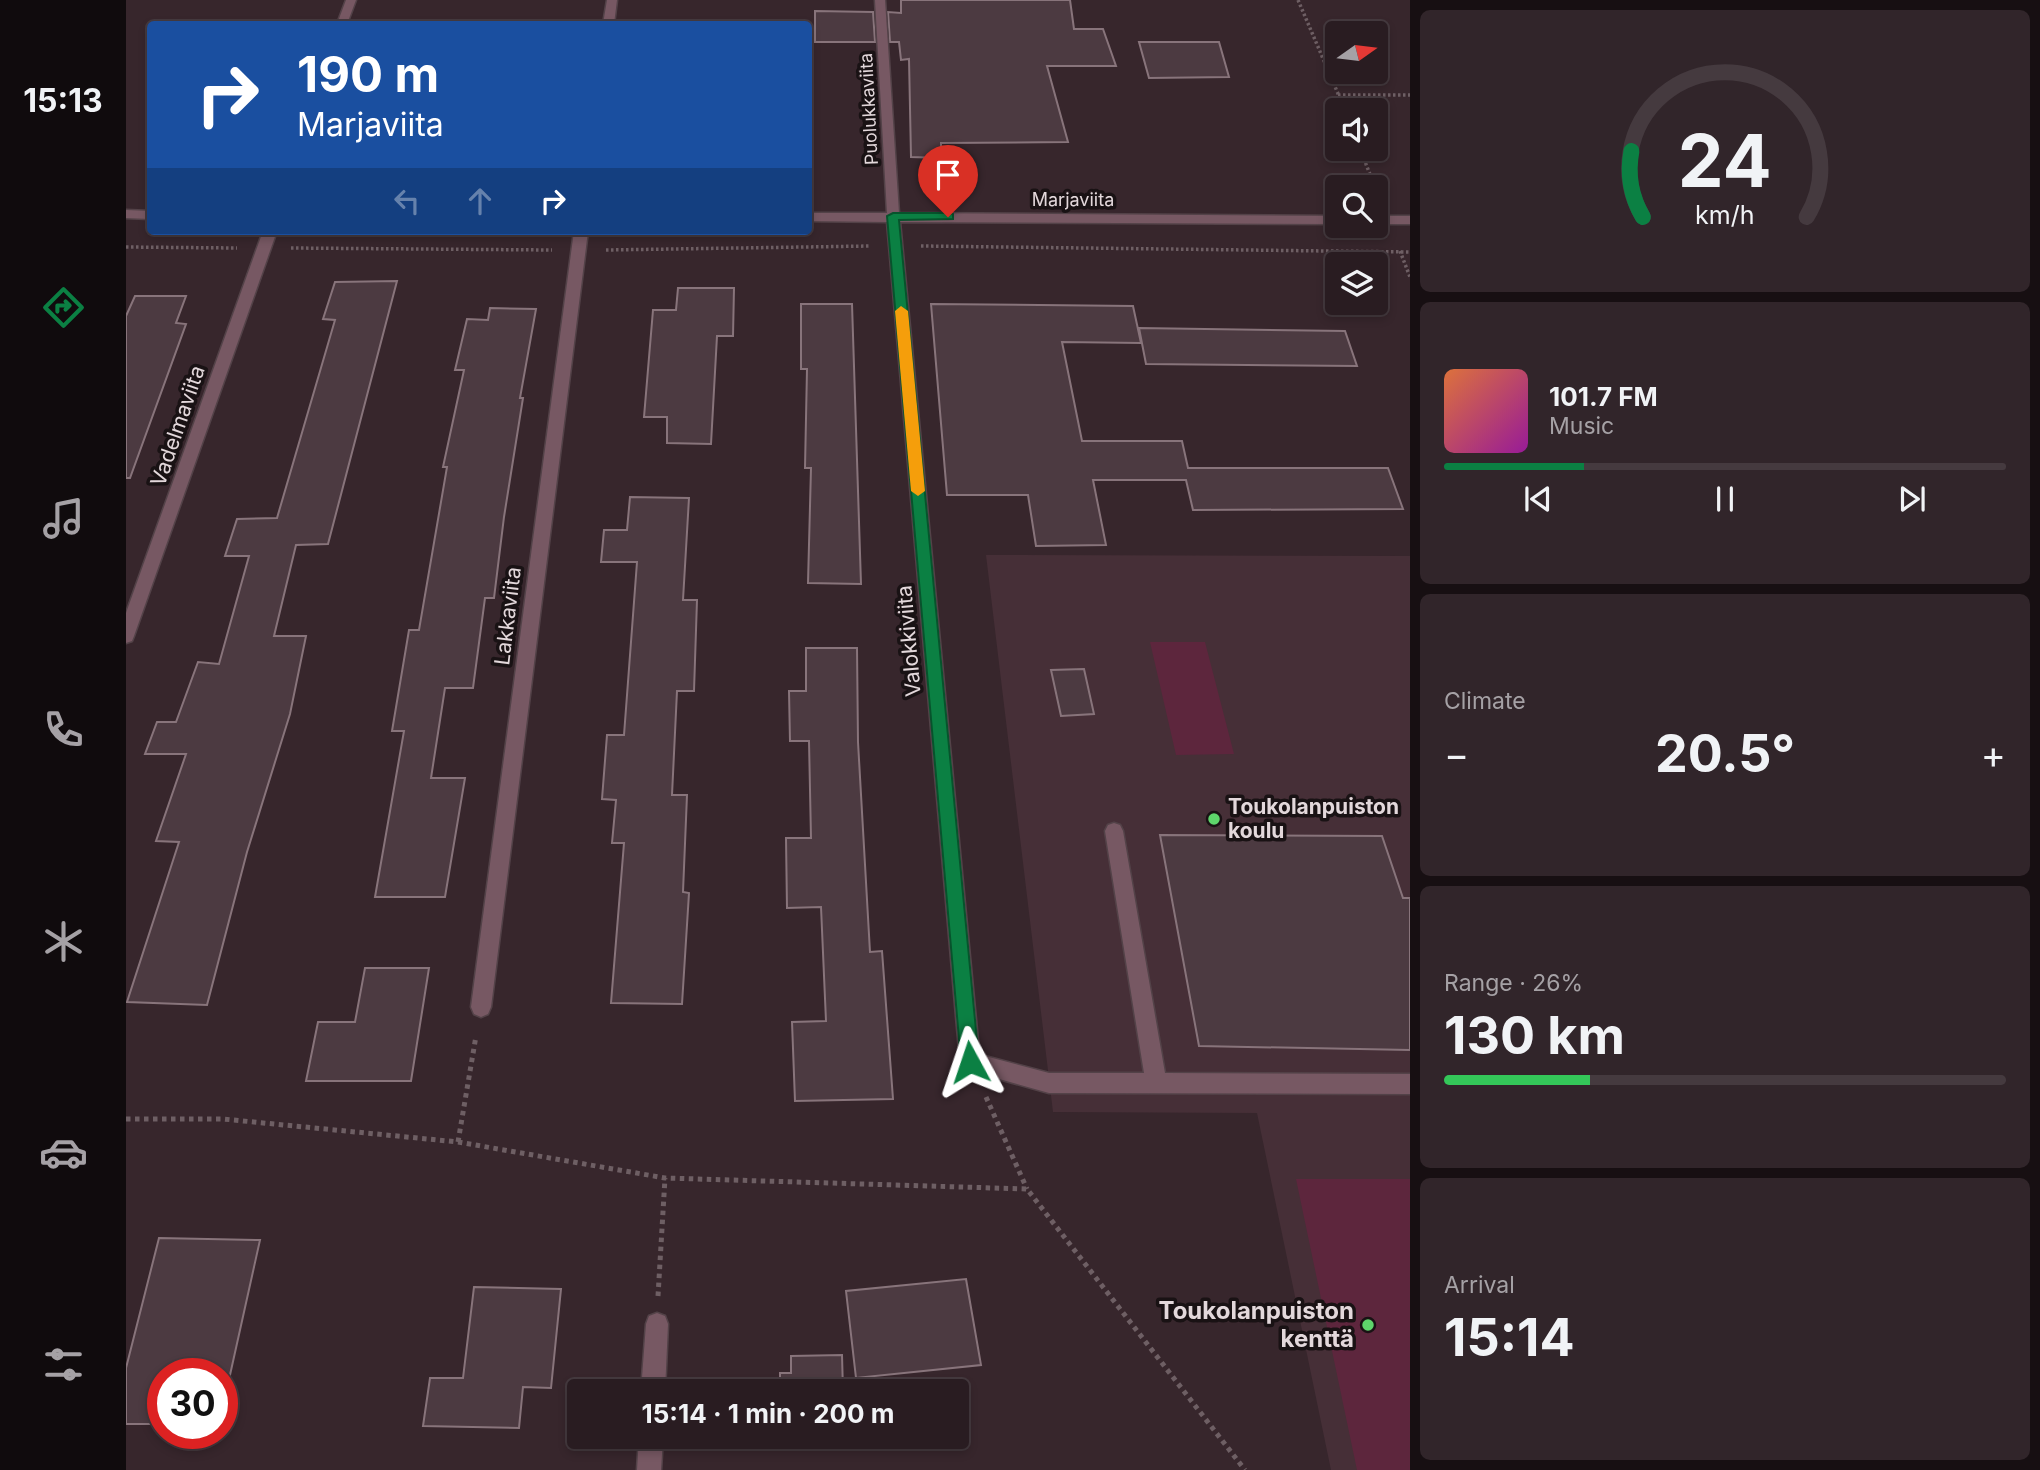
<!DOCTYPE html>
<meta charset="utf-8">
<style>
body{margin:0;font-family:Inter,sans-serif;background:#31252a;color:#f1f3f6;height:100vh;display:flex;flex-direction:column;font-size:26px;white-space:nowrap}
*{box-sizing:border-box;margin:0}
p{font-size:23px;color:#a5a1a5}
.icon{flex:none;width:38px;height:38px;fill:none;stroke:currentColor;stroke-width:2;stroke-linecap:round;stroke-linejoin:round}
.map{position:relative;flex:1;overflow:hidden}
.panel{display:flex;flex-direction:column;gap:10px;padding:10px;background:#170f12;width:630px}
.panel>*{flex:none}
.top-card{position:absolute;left:21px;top:21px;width:665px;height:214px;border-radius:7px;box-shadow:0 4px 10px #0003,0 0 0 2px #453a3f;background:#1a4fa0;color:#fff;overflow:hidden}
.needle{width:46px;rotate:76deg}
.fabs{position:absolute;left:1199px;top:21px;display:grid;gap:14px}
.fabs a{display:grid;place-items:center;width:63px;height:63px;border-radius:7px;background:#291c21;box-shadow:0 4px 10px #0003,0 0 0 2px #453a3f;font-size:35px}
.speed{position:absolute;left:21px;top:1358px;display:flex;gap:14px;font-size:35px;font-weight:700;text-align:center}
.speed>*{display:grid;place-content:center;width:91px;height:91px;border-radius:50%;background:#291c21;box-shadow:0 4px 10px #0003,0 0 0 2px #453a3f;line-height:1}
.speed .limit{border:10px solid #d22;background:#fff;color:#111}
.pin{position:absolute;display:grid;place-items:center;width:60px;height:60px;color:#fff;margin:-72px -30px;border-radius:50% 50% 50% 0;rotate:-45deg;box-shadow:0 0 7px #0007}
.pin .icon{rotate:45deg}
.me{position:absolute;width:77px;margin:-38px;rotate:355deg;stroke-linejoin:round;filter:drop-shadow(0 0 5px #0008)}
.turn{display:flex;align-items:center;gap:24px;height:147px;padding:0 35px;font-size:32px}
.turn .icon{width:91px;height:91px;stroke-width:2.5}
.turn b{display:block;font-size:49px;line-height:60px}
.lanes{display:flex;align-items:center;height:66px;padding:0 35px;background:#0003;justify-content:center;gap:35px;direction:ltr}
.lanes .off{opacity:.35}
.big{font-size:52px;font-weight:700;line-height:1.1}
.panel .tile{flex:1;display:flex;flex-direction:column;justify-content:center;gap:10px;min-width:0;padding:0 24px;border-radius:10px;background:#31252a}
.panel .dial{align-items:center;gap:0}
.dial svg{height:182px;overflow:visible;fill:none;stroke:#453a3f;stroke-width:7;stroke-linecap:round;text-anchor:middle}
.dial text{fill:#f1f3f6;stroke:none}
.song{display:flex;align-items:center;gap:21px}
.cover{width:84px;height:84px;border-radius:10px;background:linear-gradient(135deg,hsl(20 70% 55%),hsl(300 70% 35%))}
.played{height:7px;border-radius:4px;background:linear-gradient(90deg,#0b8043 25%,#453a3f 25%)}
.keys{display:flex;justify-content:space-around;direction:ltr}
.heat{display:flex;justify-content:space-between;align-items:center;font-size:38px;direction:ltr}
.charge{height:10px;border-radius:5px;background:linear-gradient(90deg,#34c759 26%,#453a3f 0)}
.trip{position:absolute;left:441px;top:1379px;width:402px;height:70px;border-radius:7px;background:#291c21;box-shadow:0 4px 10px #0003,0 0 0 2px #453a3f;font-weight:700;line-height:70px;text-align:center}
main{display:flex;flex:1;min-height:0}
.menu{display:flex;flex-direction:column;width:126px;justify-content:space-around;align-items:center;background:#100b0d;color:#a5a1a5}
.menu .icon{width:49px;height:49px}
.menu .on{color:#0b8043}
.menu b{font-size:32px;color:#f1f3f6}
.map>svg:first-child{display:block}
.built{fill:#462f37}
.green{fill:#5d263d}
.building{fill:#4c3a41;stroke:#88747b;stroke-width:2}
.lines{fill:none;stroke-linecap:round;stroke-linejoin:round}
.service-casing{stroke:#534248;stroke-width:3}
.minor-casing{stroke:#534248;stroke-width:3}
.path-far1{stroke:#6e5f64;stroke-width:3.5;stroke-dasharray:2.5 2.5;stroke-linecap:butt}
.path{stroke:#6e5f64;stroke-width:5;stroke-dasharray:4.5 4.5;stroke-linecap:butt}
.service{fill:#775863;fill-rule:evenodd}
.minor{fill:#775863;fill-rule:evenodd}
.route{fill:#0b8043;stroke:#07532c;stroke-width:2}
.slow{fill:#f59e0b}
.poi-dot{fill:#5ed56b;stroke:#191214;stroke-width:2.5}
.labels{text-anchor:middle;stroke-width:7;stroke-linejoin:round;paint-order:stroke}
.far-street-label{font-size:18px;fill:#e3d8db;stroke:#191214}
.street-label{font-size:21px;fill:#e3d8db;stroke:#191214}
.poi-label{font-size:21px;font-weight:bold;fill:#e3d8db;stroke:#191214;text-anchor:start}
.near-poi-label{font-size:24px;font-weight:bold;fill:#e3d8db;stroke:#191214;text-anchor:end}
</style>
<main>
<nav class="menu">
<b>15:13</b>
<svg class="icon on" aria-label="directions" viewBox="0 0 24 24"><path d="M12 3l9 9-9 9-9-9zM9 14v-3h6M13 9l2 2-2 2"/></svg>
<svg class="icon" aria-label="music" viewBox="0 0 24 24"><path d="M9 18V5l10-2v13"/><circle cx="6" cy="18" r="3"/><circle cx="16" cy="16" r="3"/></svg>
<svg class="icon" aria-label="phone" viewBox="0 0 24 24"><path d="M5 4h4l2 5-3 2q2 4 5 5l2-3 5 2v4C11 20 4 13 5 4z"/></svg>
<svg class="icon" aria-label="climate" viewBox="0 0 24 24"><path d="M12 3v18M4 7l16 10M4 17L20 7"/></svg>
<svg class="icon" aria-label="car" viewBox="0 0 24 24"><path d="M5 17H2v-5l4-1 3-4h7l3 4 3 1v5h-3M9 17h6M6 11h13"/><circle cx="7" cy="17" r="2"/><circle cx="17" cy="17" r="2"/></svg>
<svg class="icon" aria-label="filters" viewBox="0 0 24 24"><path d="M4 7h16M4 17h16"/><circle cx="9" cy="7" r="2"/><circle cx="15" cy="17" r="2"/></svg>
</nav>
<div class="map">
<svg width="1284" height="1470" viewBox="0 0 1284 1470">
<rect width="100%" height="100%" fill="#37262c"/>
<!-- built -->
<polygon class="built" points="860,555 1284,556 1284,1470 1205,1470 1131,1113 927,1112"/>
<!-- green -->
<g class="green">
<polygon points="1024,642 1079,642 1108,754 1050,755"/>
<polygon points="1170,1179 1284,1179 1284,1470 1231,1470"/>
</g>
<!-- building -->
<g class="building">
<polygon points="775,0 944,0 948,29 977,29 990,66 921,66 942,142 815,143 815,158 785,157 783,59 775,60 773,42 764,42 762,12 775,13"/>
<polygon points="689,11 747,12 749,42 689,42"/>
<polygon points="1013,42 1093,42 1103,77 1023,78"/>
<polygon points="271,281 202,544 170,545 148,636 180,636 164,714 121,852 81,1005 1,1002 53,842 30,841 60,754 19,754 31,722 50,722 72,662 93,664 123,556 99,556 111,519 151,518 209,320 197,319 209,282"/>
<polygon points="552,288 608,288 607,336 591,336 585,444 541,443 541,417 518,417 527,310 550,310"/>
<polygon points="9,296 60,296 50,323 60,324 4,478 0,478 0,316"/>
<polygon points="675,304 726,304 735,584 682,583 685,468 679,468 681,369 675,369"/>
<polygon points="805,304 1007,306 1015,343 936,342 956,441 1056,441 1062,468 1262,468 1277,509 1067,510 1060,480 967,480 980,545 910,546 902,495 821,495"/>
<polygon points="364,308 410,309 394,398 397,398 378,517 368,598 359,598 347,688 319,688 305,778 339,778 319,897 249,897 278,731 266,731 283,630 293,630 321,467 317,467 338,370 329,370 341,319 362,320"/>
<polygon points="1013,328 1219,331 1231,366 1020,364"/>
<polygon points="504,497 563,498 557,600 571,600 568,691 551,691 546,795 561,795 557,892 563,893 556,1004 485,1003 498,843 486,843 490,800 476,799 481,735 498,735 511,562 475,562 478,530 501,530"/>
<polygon points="680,648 731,648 732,742 744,952 756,951 767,1099 669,1101 666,1022 700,1021 695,907 661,908 660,838 685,838 683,741 664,741 663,691 680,691"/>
<polygon points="958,669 968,714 935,716 925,670"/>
<polygon points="1034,835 1256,836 1277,898 1284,898 1284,1050 1073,1046"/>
<polygon points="239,968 303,968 285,1081 180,1081 192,1022 229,1022"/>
<polygon points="33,1238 134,1240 96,1411 96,1374 37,1374 37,1424 0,1424 0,1368"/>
<polygon points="840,1279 855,1365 730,1378 720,1291"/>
<polygon points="348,1287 435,1289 425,1388 397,1387 393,1428 297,1426 304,1378 337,1378"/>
<polygon points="716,1355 717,1391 654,1391 654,1373 665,1373 665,1356"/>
<polygon points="655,1437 719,1437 719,1442 655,1443"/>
</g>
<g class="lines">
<!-- service casing -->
<g class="service-casing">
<polygon id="service" points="988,823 994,825 997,831 1039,1073 1284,1074 1284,1094 923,1093 837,1069 834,1062 837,1055 844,1052 923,1073 1018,1073 979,831 982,825"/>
</g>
<!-- minor casing -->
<g class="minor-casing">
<g id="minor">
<polygon points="220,0 230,0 221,24 211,24"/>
<polygon points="481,0 491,0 488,24 477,24"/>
<polygon points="749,0 759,0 773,213 1211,216 1211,224 774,222 854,1062 851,1069 844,1072 837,1069 834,1062 761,222 682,221 682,213 761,213"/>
<polygon points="0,210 24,211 24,219 0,218"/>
<rect x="1250" y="216" width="34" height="8"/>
<polygon points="137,231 151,231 8,636 6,641 0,643 0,613"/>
<polygon points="448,231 462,231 365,1007 362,1014 355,1017 348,1014 345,1007"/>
<polygon points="531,1313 539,1316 542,1324 539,1391 515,1391 520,1324 523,1316"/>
<polygon points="513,1437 537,1437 535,1470 511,1470"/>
</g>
</g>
<!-- path-far1 -->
<g class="path-far1">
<polyline points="1172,0 1219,110"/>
<polyline points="1212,95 1284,95"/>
<polyline points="1234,149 1249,187"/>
<polyline points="795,246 1284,252"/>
<polyline points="0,247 111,248"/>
<polyline points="165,248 426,250"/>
<polyline points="480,250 744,246"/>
<polyline points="1274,251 1284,277"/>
</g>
<!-- path -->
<g class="path">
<polyline points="860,1097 901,1189"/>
<polyline points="0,1119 97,1119 332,1142 539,1178 901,1189 1119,1470"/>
<polyline points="332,1142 350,1036"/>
<polyline points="532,1296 539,1178"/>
</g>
<!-- service -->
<use href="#service" class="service"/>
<!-- minor -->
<use href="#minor" class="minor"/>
</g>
<!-- route -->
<polygon class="route" points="822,213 827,214 827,219 773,220 853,1062 851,1068 844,1071 837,1068 835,1062 761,216 767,213"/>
<!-- slow -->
<polygon class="slow" points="775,306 782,311 799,491 792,496 785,491 769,311"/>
<!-- markers -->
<g class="poi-dot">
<circle cx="1088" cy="819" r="7"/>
<circle cx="1242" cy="1325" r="7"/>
</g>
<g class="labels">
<!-- far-street labels -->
<g class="far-street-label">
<text transform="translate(743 109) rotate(-93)" y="6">Puolukkaviita</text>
<text x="947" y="206">Marjaviita</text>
</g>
<!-- street labels -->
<g class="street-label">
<text transform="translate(52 426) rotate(-71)" y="7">Vadelmaviita</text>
<text transform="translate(382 616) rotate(-83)" y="7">Lakkaviita</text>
<text transform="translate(783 641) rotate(-95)" y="7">Valokkiviita</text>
</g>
<!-- poi labels -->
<g class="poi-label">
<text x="1102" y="814">Toukolanpuiston<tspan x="1102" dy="24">koulu</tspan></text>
</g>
<!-- near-poi labels -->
<g class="near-poi-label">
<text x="1228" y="1319">Toukolanpuiston<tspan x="1228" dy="28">kenttä</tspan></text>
</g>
</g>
</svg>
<div class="fabs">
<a><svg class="needle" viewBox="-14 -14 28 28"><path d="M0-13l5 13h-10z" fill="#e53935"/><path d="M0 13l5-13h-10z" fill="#a5a1a5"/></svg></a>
<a><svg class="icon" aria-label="sound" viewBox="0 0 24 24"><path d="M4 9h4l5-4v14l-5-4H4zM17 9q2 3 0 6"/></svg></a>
<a><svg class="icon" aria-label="search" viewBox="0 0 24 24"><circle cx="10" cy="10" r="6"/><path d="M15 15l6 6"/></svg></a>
<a><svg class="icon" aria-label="layers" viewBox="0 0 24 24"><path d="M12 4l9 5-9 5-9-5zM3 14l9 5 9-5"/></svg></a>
</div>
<div class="speed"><div class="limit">30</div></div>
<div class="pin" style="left:822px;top:217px;background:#d93025"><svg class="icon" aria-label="arrive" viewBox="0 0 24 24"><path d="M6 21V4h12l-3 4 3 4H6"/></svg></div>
<svg class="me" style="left:844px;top:1062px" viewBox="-20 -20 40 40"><path d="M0-17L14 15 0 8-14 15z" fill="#0b8043" stroke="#fff" stroke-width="4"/></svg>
<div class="trip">15:14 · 1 min · 200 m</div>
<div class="top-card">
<div class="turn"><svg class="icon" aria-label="right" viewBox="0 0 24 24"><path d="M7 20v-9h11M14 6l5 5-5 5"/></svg><div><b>190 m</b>Marjaviita</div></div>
<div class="lanes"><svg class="icon off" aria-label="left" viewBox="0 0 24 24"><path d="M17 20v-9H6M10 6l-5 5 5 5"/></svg><svg class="icon off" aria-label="ahead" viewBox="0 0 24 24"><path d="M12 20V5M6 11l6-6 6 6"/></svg><svg class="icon" aria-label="right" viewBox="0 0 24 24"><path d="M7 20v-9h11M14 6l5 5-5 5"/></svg></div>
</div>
</div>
<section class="panel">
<div class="tile dial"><svg viewBox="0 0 100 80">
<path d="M14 69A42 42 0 1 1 86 69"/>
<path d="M14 69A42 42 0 0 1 9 40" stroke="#0b8043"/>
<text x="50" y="56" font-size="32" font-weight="700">24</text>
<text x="50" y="72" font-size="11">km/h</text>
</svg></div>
<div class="tile">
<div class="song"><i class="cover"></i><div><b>101.7 FM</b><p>Music</p></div></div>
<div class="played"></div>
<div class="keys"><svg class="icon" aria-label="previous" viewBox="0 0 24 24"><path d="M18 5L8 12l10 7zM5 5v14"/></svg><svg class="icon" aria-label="pause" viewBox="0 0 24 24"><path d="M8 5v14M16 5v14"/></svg><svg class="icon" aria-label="next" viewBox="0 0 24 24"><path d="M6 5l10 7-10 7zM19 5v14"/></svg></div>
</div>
<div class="tile"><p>Climate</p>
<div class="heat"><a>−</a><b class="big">20.5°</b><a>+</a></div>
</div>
<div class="tile"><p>Range · 26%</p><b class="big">130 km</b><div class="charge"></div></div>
<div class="tile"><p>Arrival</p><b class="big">15:14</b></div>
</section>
</main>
